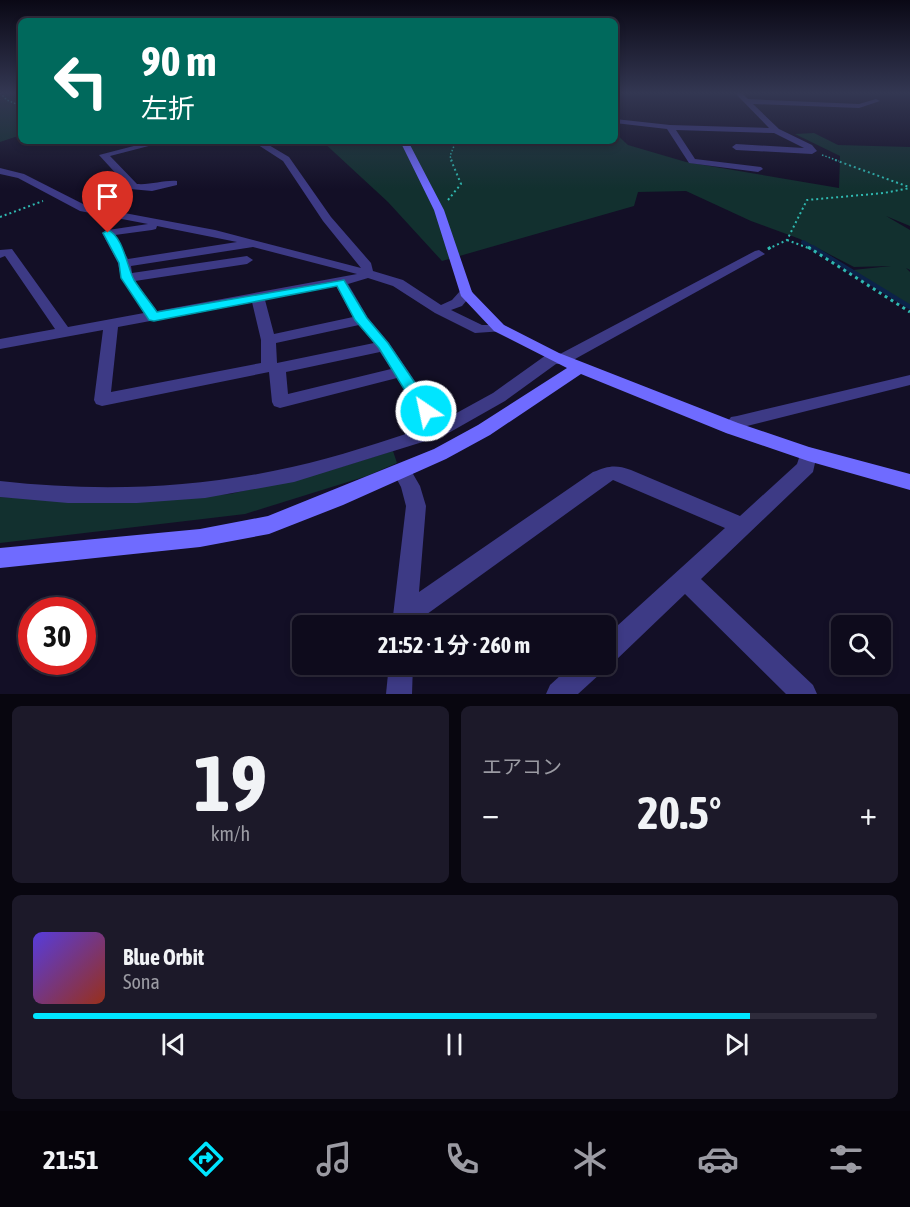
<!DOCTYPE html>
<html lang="ja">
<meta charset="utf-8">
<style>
body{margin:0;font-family:"Asap Condensed","Noto Sans JP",sans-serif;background:#1c1929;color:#f1f3f6;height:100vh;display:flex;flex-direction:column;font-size:22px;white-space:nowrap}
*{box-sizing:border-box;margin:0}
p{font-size:20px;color:#9b9ba3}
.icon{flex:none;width:33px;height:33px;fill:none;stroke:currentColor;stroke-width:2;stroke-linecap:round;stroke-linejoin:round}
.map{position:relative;height:694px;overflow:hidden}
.panel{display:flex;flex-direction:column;gap:12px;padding:12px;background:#08060f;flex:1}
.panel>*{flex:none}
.hud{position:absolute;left:18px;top:18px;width:600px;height:126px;border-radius:9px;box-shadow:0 3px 9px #0003,0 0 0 2px #2e2b3b;background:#00695c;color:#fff;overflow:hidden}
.fabs{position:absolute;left:831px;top:615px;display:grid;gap:12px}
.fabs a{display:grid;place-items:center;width:60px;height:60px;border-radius:9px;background:#0e0b1c;box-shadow:0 3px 9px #0003,0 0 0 2px #2e2b3b;font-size:30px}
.speed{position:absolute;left:18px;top:597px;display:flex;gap:12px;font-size:30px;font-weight:700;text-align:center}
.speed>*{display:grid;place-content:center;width:78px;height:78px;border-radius:50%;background:#0e0b1c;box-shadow:0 3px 9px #0003,0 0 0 2px #2e2b3b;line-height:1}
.speed .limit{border:9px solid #d22;background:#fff;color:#111}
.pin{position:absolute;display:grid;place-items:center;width:51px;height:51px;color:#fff;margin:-62px -26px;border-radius:50% 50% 50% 0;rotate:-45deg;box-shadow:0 0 6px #0007}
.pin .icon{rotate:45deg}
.me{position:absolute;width:66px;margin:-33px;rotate:326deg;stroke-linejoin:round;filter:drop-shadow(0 0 4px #0008)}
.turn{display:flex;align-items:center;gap:21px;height:126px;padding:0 24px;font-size:27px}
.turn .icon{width:78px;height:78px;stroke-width:2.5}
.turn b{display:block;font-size:42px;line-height:51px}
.big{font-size:45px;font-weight:700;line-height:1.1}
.panel .tile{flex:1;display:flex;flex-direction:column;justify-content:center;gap:9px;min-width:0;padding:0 21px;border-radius:9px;background:#1c1929}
.panel .dial{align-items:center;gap:0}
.dial b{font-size:78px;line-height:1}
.song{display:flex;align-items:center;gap:18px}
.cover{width:72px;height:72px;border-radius:9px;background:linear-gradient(135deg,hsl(250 70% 55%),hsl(10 70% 35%))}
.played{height:6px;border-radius:3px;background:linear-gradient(90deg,#00e5ff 85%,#2e2b3b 85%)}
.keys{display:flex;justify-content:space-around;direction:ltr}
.heat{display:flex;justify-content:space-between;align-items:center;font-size:33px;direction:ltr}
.panel .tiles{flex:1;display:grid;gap:12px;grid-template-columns:1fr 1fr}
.tile:last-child{grid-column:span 2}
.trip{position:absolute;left:292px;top:615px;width:324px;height:60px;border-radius:9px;background:#0e0b1c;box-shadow:0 3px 9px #0003,0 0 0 2px #2e2b3b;font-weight:700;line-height:60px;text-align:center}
.menu{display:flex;height:96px;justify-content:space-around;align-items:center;background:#06040b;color:#9b9ba3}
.menu .icon{width:42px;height:42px}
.menu .current{color:#00e5ff}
.menu b{font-size:27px;color:#f1f3f6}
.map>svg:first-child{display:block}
.green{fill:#12302f}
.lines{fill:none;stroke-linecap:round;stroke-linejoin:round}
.stream-far1{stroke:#0c2248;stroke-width:4}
.stream{stroke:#0c2248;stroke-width:4.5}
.path-far2{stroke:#2fb8b0;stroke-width:1.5;stroke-dasharray:1.5 2;stroke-linecap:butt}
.path-far1{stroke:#2fb8b0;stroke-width:2;stroke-dasharray:2 3;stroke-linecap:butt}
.path{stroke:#2fb8b0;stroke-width:3;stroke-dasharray:3 4;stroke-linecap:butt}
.street{fill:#3d3a85;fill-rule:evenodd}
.secondary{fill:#6f6bff;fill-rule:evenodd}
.route{fill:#00e5ff;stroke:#0095a6;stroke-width:1.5}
</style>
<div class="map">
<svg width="910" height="694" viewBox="0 0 910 694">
<rect width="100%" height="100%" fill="#130f26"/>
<!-- green -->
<g class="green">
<polygon points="0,92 21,92 21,135 0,142"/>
<polygon points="615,133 628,145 686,162 839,188 840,156 795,134 814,133 838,145 910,147 910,226 886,216 910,230 910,270 906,268 910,272 910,306 853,270 891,266 854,267 800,239 751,221 686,191 638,192 634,206 442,261 388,202 322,141 615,141"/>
<polygon points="393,451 397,463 367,476 245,514 0,543 0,497 102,502 230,494 328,471"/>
</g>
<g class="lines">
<!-- stream-far1 -->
<polyline class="stream-far1" points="803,242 814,249"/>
<!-- stream -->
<polyline class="stream" points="812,247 910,307"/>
<!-- path-far2 -->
<g class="path-far2">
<polyline points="0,93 7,100 21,106"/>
<polyline points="822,155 839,161"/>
<polyline points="452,161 450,156 456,141"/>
</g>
<!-- path-far1 -->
<g class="path-far1">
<polyline points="835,160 909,187"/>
<polyline points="96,189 113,198 112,204"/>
<polyline points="448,200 461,184 451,160"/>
<polyline points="0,217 43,201"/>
<polyline points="787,240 811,249"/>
<polyline points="768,249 787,240 807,200 884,193 910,188"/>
</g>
<!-- path -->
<g class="path">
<polyline points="808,247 910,312"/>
<polyline points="768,249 771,247"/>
</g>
<!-- street -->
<g class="street">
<polygon points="734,92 741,92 748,99 859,104 876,99 880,101 859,108 753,104 779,129 812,145 817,151 812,154 736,150 732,147 736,144 804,148 774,133 676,130 695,159 761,167 763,169 758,172 689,163 667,129 615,123 615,119 670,125 769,128"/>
<path d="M153,141h15l-58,15 27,28c14,1 27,-4 40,-3v4l-25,6 -22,-2 -31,-34z"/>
<path d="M252,141h10l27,16 42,60 40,46 2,8 30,9 38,25 11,-5 9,-10h10l2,3 -11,13 -11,4 31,15h22l2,3 -2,3 -29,2 -40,-20 -42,-27 -25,-8 -20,6 20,34 21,25 53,78 51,-28 56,-40 5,-1 6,2 195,-103 4,-1 6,4 -199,110h-10l-51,37 -60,34 -151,47 -89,16 -68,5h-69l-68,-6v-16c98,11 195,8 292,-14 46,-10 91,-26 136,-40l-31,-49 -117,30 -6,-2 -2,-4 -3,-30 -167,34 -6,-2 -2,-4 9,-70 -103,19v-10l55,-10 -50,-73 -5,2v-8l12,-1 56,78 76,-14 -23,-35 -3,-15 -16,-30 6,-3 40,-6 -68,-13 -62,-33 -18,-4v-6l24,6 63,32 128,24 146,38 -38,-47 -40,-60zM157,226l80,16 -109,17 -13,-24 37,-5 4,-1zM253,247l104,27 -200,37 -22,-30 112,-17 6,-4 -6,-4 -115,17 -1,-7zM336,286l17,31 -79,17 -9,-34zM252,302l9,38v23l-150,29 7,-65zM359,325l15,18 -97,20 -1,-20zM380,352l11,17 -103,25 -2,-22z"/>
<path d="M910,375v10l-167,42c-6,6 -9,8 -17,6l-3,-5 8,-11 6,-1z"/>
<path d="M808,447l6,2 3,5 -4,18 -112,107 112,106 4,9h-31l-101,-100 -70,67 -9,3v-28l119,-108 -112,-48 -197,142 -1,4h-20l-2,-10 13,-110 -5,-19 -8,-15 2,-5 7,-3 7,3 11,19 6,20 -7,86 174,-120c15,-6 22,-8 38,-2l109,46 57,-52 5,-15z"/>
<polygon points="389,664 413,664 412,694 386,694"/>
<polygon points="573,664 604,664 601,673 578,694 546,694 550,685"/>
</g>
<!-- secondary -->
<polygon class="secondary" points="400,141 408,141 444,210 472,292 504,325 559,353 738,423 809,447 910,474 910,490 808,461 726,433 581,374 490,435 446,459 343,505 269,534 200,547 0,568 0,548 200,529 268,516 434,449 478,425 567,368 494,331 461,296 434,210"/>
</g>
<!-- sky -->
<linearGradient id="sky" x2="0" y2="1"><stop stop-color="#0a0815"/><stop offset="0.49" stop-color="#333752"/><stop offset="1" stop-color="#333752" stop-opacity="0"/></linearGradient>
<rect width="910" height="189" fill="url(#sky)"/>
<!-- route -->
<path class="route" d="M108,230c15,6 19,37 26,50 7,11 16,22 23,32l187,-32 23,38 21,25 46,68 -3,4h-11l-41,-67 -24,-28 -18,-34 -183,35 -5,-1 -28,-42 -2,-15 -16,-30z"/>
</svg>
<div class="fabs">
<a><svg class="icon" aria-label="search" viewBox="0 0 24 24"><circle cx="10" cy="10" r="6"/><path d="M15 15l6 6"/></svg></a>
</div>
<div class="speed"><div class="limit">30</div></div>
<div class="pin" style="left:108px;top:233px;background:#d93025"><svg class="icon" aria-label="arrive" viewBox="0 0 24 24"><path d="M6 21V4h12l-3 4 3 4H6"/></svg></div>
<svg class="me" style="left:426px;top:411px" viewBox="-20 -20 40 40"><circle r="17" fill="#00e5ff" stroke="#fff" stroke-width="3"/><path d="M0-11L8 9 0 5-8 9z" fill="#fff"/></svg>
<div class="trip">21:52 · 1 分 · 260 m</div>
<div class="hud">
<div class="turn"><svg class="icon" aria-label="left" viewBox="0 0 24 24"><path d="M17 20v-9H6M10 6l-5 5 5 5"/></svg><div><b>90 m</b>左折</div></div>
</div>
</div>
<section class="panel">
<div class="tiles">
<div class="tile dial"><b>19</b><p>km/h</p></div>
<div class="tile"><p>エアコン</p>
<div class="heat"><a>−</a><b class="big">20.5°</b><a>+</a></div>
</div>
<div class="tile">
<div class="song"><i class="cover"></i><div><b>Blue Orbit</b><p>Sona</p></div></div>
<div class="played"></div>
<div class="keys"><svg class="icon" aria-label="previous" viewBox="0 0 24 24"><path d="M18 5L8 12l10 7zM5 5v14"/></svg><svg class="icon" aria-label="pause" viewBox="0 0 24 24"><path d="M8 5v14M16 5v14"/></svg><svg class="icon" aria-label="next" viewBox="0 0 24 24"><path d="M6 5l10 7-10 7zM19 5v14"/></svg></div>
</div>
</div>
</section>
<nav class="menu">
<b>21:51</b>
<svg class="icon current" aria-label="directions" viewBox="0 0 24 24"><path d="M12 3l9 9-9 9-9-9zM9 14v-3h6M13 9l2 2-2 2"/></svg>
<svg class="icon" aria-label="music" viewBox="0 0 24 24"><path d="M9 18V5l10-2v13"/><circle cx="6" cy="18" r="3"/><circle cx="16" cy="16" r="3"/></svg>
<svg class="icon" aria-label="phone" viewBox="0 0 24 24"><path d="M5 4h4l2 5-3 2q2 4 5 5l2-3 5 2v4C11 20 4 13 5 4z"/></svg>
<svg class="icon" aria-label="climate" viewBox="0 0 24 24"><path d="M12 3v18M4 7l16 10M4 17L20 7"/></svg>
<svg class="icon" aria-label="car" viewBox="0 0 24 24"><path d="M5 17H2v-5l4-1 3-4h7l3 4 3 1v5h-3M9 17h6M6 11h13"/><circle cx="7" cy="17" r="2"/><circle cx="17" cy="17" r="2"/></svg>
<svg class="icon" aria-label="filters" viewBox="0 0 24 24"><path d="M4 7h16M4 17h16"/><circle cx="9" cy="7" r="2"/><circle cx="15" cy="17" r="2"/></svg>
</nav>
